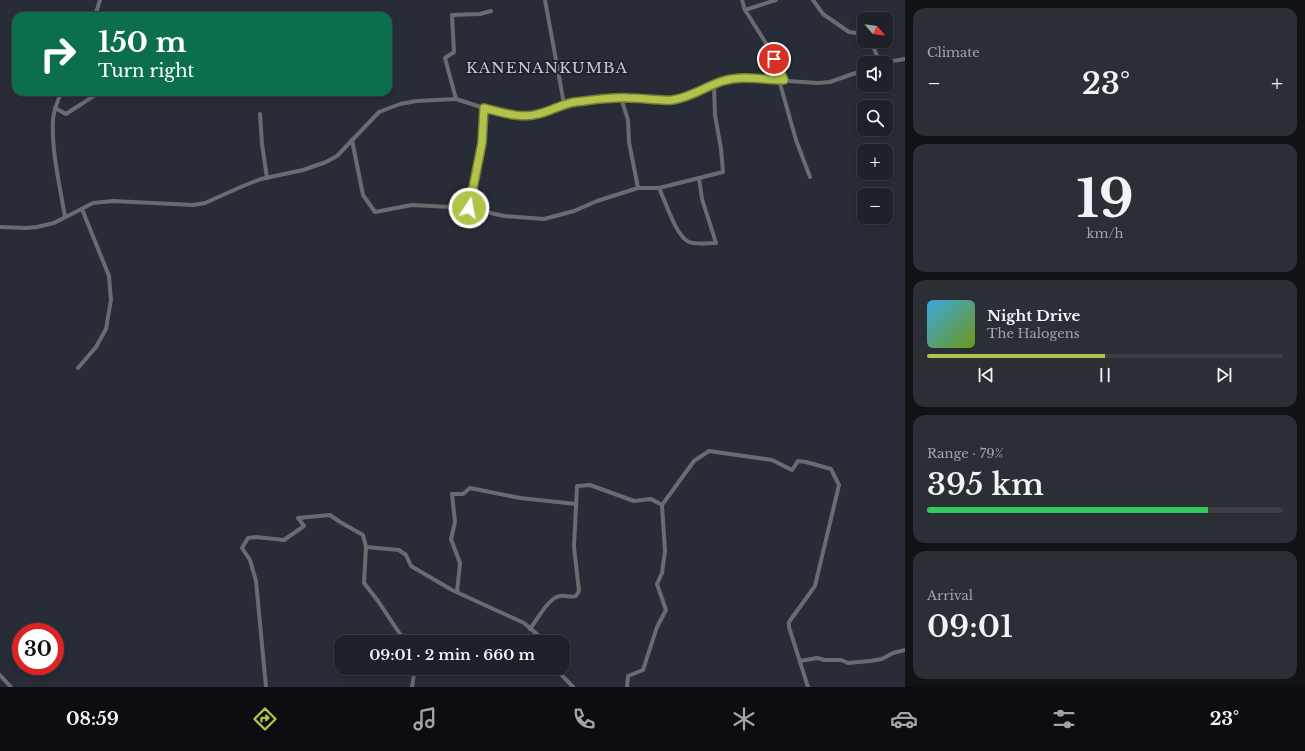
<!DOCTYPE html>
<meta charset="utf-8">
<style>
body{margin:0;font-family:"Libre Baskerville",serif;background:#2b2e34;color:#f1f3f6;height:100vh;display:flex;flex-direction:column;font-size:15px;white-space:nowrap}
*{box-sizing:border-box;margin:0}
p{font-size:13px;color:#a1a3a8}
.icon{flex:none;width:22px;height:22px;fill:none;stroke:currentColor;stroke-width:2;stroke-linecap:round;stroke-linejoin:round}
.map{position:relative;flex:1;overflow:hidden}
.sheet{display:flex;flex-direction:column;gap:8px;padding:8px;background:#101216;width:400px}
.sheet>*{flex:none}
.banner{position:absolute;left:12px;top:12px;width:380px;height:84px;border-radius:12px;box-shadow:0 2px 6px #0003,0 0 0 1px #3c3e45;background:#0b6e4f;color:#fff;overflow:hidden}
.needle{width:26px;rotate:119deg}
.buttons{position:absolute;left:857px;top:12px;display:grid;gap:8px}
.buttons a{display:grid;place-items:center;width:36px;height:36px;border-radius:8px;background:#1e2128;box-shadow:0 2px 6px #0003,0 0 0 1px #3c3e45;font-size:20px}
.speed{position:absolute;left:12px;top:623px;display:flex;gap:8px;font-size:20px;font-weight:700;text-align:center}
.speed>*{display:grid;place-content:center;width:52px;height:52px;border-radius:50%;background:#1e2128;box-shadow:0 2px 6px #0003,0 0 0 1px #3c3e45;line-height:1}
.speed .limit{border:6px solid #d22;background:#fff;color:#111}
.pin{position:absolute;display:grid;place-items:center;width:34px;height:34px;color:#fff;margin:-17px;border:2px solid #fff;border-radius:50%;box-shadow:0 1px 4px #0007}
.me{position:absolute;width:44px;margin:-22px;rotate:11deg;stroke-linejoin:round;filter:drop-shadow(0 0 3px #0008)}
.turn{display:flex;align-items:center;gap:14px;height:84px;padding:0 20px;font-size:18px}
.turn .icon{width:52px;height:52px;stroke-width:2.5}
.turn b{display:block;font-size:28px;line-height:34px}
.big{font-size:30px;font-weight:600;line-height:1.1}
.sheet .tile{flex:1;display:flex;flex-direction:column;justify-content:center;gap:6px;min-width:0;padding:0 14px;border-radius:12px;background:#2b2e34}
.sheet .dial{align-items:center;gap:0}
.dial b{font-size:52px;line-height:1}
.song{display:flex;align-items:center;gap:12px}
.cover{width:48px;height:48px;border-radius:6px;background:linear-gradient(135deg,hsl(200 70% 55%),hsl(80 70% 35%))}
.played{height:4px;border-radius:2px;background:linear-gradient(90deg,#b2c34c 50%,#3c3e45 50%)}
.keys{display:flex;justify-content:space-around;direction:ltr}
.heat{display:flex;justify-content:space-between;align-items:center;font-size:22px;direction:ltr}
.charge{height:6px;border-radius:3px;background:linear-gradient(90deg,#34c759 79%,#3c3e45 0)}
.trip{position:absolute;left:334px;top:635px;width:236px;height:40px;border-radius:12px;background:#1e2128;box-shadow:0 2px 6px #0003,0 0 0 1px #3c3e45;font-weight:600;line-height:40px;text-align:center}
.tab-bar{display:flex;height:64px;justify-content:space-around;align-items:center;background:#0c0d10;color:#a1a3a8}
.tab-bar .icon{width:28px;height:28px}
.tab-bar .on{color:#b2c34c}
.tab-bar b{font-size:18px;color:#f1f3f6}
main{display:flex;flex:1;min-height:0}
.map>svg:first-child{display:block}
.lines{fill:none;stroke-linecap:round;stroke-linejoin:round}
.minor{stroke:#6b6a6f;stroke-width:4}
.route-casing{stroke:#747f31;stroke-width:10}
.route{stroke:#b2c34c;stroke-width:7}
.labels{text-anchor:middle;stroke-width:4;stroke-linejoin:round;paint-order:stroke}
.quarter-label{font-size:15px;letter-spacing:1px;fill:#c3c9d6;stroke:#1e232c}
</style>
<main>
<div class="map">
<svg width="905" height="687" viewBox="0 0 905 687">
<rect width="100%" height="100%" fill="#282c36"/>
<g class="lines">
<!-- minor -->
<g class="minor">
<polyline points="545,0 564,104"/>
<polyline points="742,0 745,10 769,48 784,80"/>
<polyline points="813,0 823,14 849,32 864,34"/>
<polyline points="745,10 776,0"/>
<polyline points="95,16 100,0"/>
<polyline points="871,41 880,63"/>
<polyline points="881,63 905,59"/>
<polyline points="779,80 796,140 810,177"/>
<path d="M61,92c-3,9 -7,17 -8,27 -2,30 7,68 12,98"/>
<path d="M621,98l7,22 1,22 9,46h21c6,12 17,49 30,54 8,3 18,1 27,1l-14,-44 -3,-21"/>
<polyline points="456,99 445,58 454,52 452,15 480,14 491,11"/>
<polyline points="55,108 66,114 100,92"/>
<polyline points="484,108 482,143 469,208 504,216 544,219 574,211 597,201 638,188"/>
<polyline points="260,114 262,144 267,178"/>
<polyline points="352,140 363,195 375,212 412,205 469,208"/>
<polyline points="659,188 723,172 721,149 715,115 714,85"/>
<polyline points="0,227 26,228 37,227 54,223 93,203 113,201 193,205 205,203 243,186 261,179 303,170 326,162 337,156 379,112 400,104 416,101 456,99 484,108 514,116 535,115 554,110 564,104 594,100 629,98 672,100 689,96 723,81 745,78 818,83 830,82 864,70"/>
<polyline points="78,368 96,347 106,329 111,300 109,276 82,209"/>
<polyline points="366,547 399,550 406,555 411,566 452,590 524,623 538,635 539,642"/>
<polyline points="457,592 460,563 451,539 455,522 452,494 463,494 470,488 520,498 576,504"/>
<path d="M530,629c7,-9 19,-32 30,-33 6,-1 11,2 16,0l3,-5 -5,-44 3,-61 13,-1 44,16 17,-2 11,6"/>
<polyline points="800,661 817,658 824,660 841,660 848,663 870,661 882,659 893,653 905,650"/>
<polyline points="555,668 573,687"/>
<polyline points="0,675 11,687"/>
<polyline points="266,687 256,581 250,560 242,548 248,538 256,537 284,540 304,526 298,518 330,515 340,522 363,535 366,547 364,583 378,601 400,634 409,642"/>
<polyline points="412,687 415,668"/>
<polyline points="627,687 628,676 643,670 657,627 666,610 657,584 662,573 665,551 662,505 694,461 709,451 772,460 792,470 798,461 806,462 831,469 839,485 815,586 789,622 789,627 808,687"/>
</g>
</g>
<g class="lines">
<!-- route casing -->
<g class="route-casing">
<path id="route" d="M469,208l13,-65 2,-35c17,4 36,11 54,6 13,-3 24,-10 37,-12 18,-2 36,-5 54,-4 14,0 29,3 43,2 18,-2 34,-14 51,-19 20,-6 41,-1 61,-1l-10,-21"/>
</g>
<!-- route -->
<use href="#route" class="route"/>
</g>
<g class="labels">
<!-- quarter labels -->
<g class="quarter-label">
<text x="547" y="73">KANENANKUMBA</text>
</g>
</g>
</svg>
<div class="buttons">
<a><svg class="needle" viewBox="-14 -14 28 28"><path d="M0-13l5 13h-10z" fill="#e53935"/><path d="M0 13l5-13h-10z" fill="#a1a3a8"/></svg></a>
<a><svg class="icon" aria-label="sound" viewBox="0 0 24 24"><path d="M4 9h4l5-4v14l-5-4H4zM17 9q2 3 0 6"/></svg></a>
<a><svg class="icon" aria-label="search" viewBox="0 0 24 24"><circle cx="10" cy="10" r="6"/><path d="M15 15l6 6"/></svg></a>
<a>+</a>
<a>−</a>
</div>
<div class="speed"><div class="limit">30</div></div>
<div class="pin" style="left:774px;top:59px;background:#d93025"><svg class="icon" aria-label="arrive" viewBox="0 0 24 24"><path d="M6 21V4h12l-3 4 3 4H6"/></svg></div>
<svg class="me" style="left:469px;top:208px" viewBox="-20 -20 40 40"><circle r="17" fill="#b2c34c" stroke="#fff" stroke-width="3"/><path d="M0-11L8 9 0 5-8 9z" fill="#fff"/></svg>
<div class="trip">09:01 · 2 min · 660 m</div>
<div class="banner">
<div class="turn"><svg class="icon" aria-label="right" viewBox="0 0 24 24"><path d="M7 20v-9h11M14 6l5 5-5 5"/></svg><div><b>150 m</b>Turn right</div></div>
</div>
</div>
<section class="sheet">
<div class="tile"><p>Climate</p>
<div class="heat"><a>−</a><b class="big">23°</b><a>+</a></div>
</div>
<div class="tile dial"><b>19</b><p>km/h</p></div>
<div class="tile">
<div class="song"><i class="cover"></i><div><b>Night Drive</b><p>The Halogens</p></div></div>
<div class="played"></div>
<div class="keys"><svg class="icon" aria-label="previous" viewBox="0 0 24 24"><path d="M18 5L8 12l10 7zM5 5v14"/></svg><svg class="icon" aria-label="pause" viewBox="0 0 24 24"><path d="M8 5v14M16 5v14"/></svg><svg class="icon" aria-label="next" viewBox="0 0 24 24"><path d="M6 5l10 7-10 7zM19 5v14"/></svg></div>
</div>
<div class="tile"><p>Range · 79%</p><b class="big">395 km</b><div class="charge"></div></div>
<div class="tile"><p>Arrival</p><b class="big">09:01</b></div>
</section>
</main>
<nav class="tab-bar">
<b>08:59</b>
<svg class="icon on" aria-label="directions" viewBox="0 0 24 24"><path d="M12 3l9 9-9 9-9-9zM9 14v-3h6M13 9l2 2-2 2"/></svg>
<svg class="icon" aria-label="music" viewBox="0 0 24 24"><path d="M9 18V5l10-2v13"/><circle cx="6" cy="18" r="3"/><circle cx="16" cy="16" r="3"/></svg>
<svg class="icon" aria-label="phone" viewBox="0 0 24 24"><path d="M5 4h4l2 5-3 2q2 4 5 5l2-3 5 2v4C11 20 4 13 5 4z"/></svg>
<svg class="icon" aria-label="climate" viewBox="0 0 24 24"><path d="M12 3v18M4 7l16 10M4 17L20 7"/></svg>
<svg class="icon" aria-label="car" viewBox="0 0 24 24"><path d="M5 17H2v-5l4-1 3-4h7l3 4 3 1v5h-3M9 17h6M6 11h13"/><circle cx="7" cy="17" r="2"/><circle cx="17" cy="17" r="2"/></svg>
<svg class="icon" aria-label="filters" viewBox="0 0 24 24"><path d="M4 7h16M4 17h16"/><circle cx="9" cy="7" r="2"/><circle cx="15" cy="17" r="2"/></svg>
<b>23°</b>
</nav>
